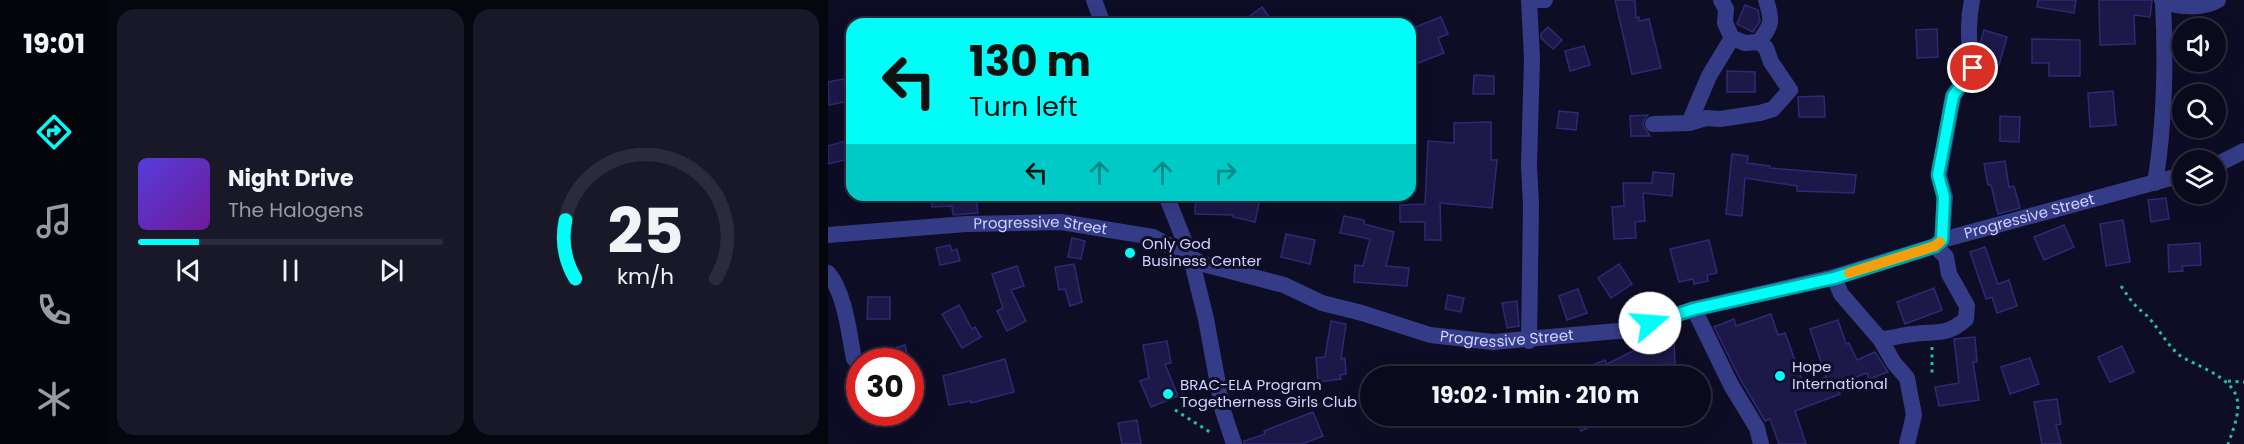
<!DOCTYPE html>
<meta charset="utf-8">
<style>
body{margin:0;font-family:Poppins,sans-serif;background:#181829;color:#f1f3f6;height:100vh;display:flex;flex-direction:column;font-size:22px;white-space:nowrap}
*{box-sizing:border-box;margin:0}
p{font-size:20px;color:#999aa3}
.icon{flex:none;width:33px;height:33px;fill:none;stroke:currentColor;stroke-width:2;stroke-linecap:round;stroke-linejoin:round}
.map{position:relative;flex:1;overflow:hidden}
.panel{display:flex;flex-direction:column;gap:9px;padding:9px;background:#06060f;width:720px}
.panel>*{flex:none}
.hud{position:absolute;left:18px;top:18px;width:570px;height:183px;border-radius:18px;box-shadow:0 6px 24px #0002,0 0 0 2px #2a2b3b;background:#00fdf8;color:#111;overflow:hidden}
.fabs{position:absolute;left:1344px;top:18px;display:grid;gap:12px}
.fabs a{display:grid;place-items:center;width:54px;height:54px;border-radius:50%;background:#0a0a1c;box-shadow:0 6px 24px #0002,0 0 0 2px #2a2b3b;font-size:30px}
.speed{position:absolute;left:18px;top:348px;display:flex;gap:12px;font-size:30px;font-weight:700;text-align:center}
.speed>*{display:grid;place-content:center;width:78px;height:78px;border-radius:50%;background:#0a0a1c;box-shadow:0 6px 24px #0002,0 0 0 2px #2a2b3b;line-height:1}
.speed .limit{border:9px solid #d22;background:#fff;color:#111}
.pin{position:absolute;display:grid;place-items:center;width:51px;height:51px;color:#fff;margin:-26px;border:3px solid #fff;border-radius:50%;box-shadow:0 2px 6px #0007}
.me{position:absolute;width:66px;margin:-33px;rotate:72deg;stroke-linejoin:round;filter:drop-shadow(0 0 4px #0008)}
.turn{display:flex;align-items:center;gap:21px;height:126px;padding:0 24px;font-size:27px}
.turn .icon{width:78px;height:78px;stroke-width:2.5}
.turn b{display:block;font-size:42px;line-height:51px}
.lanes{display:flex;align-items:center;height:57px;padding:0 24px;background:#0003;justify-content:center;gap:30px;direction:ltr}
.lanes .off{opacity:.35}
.panel .card{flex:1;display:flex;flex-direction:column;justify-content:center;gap:9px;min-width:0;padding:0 21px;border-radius:18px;background:#181829}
.panel .dial{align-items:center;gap:0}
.dial svg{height:156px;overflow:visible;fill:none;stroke:#2a2b3b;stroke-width:7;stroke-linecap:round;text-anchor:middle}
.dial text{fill:#f1f3f6;stroke:none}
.song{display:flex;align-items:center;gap:18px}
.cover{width:72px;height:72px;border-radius:9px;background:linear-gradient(135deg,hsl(250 70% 55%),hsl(280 70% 35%))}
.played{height:6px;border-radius:3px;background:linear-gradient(90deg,#00fdf8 20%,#2a2b3b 20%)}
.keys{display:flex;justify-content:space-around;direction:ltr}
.panel .tiles{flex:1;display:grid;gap:9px;grid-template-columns:repeat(2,1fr)}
.trip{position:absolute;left:532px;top:366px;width:351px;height:60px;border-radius:30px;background:#0a0a1c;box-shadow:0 6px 24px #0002,0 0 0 2px #2a2b3b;font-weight:700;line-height:60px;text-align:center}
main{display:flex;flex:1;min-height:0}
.tabs{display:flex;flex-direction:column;width:108px;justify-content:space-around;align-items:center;background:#04040b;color:#999aa3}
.tabs .icon{width:42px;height:42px}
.tabs .current{color:#00fdf8}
.tabs b{font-size:27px;color:#f1f3f6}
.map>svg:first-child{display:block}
.building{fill:#1c1848;stroke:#2f2975;stroke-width:1.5}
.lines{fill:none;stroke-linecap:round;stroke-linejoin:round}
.path{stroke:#27bda2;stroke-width:3;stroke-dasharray:3 4.5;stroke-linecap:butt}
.minor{stroke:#353c87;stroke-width:16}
.route-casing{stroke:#00a4a1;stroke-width:15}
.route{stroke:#00fdf8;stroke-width:10}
.slow{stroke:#f59e0b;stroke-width:10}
.poi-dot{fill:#00fdf8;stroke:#0e0d26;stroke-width:2}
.labels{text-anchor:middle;stroke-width:6;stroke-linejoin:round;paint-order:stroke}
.street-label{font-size:15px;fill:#d2d2ff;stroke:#0e0d26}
.poi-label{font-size:15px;fill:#d2d2ff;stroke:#0e0d26;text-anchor:start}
</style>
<main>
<nav class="tabs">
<b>19:01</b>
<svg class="icon current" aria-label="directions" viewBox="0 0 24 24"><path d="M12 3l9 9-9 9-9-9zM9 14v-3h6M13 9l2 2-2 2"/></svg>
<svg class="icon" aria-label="music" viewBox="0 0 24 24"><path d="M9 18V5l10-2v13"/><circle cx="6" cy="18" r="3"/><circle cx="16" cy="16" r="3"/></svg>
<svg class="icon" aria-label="phone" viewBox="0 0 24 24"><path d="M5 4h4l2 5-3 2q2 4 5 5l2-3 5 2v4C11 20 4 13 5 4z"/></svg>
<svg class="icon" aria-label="climate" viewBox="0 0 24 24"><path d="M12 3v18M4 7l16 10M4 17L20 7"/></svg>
</nav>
<section class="panel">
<div class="tiles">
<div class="card">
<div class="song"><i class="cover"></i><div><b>Night Drive</b><p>The Halogens</p></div></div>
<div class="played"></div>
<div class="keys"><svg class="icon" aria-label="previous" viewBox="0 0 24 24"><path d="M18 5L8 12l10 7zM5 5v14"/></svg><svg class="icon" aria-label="pause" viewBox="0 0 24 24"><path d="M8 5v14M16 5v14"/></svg><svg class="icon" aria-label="next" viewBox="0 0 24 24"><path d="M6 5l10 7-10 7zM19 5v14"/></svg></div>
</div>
<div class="card dial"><svg viewBox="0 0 100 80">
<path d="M14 69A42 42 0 1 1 86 69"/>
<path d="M14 69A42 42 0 0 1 9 39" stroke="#00fdf8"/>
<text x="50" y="56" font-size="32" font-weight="700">25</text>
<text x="50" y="72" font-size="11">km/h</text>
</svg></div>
</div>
</section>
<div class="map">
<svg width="1416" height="444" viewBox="0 0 1416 444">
<rect width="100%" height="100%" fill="#0e0d26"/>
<!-- building -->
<g class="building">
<polygon points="787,0 807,0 808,18 811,17 811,21 821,19 833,68 804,74"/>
<polygon points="1210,0 1248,0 1246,13 1209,7"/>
<polygon points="1271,0 1324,0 1322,17 1306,15 1307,44 1272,45"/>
<polygon points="917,5 930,10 932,21 925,32 909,24"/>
<polygon points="434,7 446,24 411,24"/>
<polygon points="613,17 620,34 610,38 616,53 585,65 582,58 582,29"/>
<polygon points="720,27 734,40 725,49 713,38 713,34"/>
<polygon points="1109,29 1110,57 1089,58 1088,30"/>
<polygon points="1156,30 1179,37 1171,65 1154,60 1152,43"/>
<polygon points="1204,39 1252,40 1252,76 1221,76 1221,63 1204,63"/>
<polygon points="756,46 762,65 742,71 737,51"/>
<polygon points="899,71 927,72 927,92 899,92"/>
<polygon points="646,75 666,76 666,94 645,94"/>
<polygon points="16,79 20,101 1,105 0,82"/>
<polygon points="1285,91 1288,125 1262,127 1260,93"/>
<polygon points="996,96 997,117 971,117 970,97"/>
<polygon points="731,111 750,113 748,130 729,128"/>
<polygon points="820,115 816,120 815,125 822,136 803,136 802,116"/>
<polygon points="1172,116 1192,117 1191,142 1172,141"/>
<polygon points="663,122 663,160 669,160 664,208 612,203 613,240 597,240 597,222 572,222 572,205 597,204 600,141 626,143 626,123"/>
<polygon points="24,139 24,158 0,164 0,146"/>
<polygon points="904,154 920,156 919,163 942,166 942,168 1028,175 1026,193 969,191 969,186 917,178 914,216 898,214"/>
<polygon points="1177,161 1181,187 1186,186 1192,208 1170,214 1163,185 1160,185 1156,164"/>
<polygon points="825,172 846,174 844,196 815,193 817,221 807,222 808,238 786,239 784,207 796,206 795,183 824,183"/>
<polygon points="103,195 148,195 150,213 125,215 124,206 104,207"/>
<polygon points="368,195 417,195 432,198 427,222 405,217 405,215 367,214"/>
<polygon points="1338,198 1341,219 1323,222 1320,200"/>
<polygon points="516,216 536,220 536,224 566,232 558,266 581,268 579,286 526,282 527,265 535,266 542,239 512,233"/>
<polygon points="1295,220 1302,262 1278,266 1272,224"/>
<polygon points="1236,225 1246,247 1216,260 1206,237"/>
<polygon points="458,234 487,240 482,264 453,257"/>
<polygon points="244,238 257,241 253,259 240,257"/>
<polygon points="881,240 889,273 879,275 880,281 866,284 865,279 851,282 842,249"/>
<polygon points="1372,243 1373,265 1354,266 1355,271 1341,272 1340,245"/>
<polygon points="122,245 124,251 129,249 132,261 112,265 108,248"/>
<polygon points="1157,247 1170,284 1181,280 1189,306 1169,313 1164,297 1158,299 1142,252"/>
<polygon points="246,264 254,302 242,306 237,289 231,290 227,267"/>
<polygon points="791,264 804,284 783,298 770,278"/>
<polygon points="189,266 196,286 183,290 198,321 179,331 169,311 175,308 164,274"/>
<polygon points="1106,288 1114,310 1077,324 1069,302"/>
<polygon points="750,289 759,313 739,320 731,296"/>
<polygon points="620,295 636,298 633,312 617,309"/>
<polygon points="40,297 62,297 62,319 39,319"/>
<polygon points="689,301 691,326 679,328 674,303"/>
<polygon points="131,305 144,329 147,327 153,337 134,348 114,314"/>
<polygon points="943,314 950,335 957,333 976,385 998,377 982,329 1010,320 1018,344 1021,343 1029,360 1047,352 1060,372 1041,379 1039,373 1008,384 1012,394 967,411 978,444 951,444 942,419 937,421 911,377 886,327 906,319 908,326"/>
<polygon points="503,321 518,324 513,359 517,358 518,374 512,375 513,379 490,382 488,358 497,357"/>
<polygon points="1147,337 1149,362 1145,362 1151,400 1111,406 1107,387 1131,383 1126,339"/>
<polygon points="339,341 343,363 337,364 350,396 323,407 312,381 321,378 315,345"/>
<polygon points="846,341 847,364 808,366 787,376 738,376 777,360 779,364 823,342"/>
<polygon points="77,345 81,362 36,362 36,357"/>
<polygon points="1294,346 1306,372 1282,382 1270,357"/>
<polygon points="1202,358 1211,384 1182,394 1173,367"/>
<polygon points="177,359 186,392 143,403 143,401 121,405 115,376"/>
<polygon points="1229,399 1233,424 1228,425 1233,444 1214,444 1206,402"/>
<polygon points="485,412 495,436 474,444 416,444 416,441 437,434 436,431"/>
<polygon points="746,416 785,416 753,431"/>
<polygon points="309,420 313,444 294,444 290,423"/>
</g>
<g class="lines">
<!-- path -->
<g class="path">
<path d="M1293,286c5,7 9,14 14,19 4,5 10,8 14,13 10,11 17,25 29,36 6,5 16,9 24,13 42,21 42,35 26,77"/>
<polyline points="1104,347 1104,373"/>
<polyline points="1400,381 1416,382"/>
<polyline points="347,410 385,434"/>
</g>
<!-- minor -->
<g class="minor">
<polyline points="266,0 275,24"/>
<polyline points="701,0 704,58 701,164 703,205 701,341"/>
<polyline points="701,0 717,0"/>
<path d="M1334,0c13,8 42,9 56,0"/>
<path d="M931,42c13,-18 14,-20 7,-42"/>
<polyline points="861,123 881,76 904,38"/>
<polyline points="825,124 861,123 878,118 892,119 932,113 945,109 962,90 943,62 938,48 931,42 917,43 904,38 897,23 898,9 893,0"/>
<polyline points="1388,165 1416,151"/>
<path d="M1327,183c10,-60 11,-120 8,-181"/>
<polyline points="338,195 363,258 378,319 395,411 406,444"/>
<path id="s1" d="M0,235l138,-11 95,-2 92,15 50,27 81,21 38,18 40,10 68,22 63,7 136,-12 65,-21 140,-32 101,-31 7,-6 240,-65"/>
<path d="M1114,240l3,-43 -6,-22 14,-79 20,-28c-5,-24 -6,-44 -1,-68"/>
<path d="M0,273c17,20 21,60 26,86"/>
<polyline points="1006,277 1013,294 1052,339 1066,363 1079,378 1086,415 1079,444"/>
<polyline points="866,309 903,385 929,428 933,444"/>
<path d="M1052,339c11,0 21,-4 33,-5 24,-3 34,2 53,-15l1,-13 -18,-32 -3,-17 -11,-11"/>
</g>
</g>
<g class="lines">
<!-- route casing -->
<g class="route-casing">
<polyline id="route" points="822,323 866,309 1006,278 1107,246 1114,240 1116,197 1110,175 1125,96 1145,68"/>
</g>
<!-- route -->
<use href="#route" class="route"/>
<!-- slow -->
<polyline class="slow" points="1021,273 1107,246 1112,242"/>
</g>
<!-- markers -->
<g class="poi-dot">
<circle cx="302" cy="253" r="6"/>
<circle cx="952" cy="376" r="6"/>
<circle cx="340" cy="394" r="6"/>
</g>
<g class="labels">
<!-- street labels -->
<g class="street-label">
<text dy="5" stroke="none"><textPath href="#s1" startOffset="1239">Progressive Street</textPath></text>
<text dy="5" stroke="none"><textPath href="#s1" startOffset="213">Progressive Street</textPath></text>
<text dy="5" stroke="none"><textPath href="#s1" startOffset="699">Progressive Street</textPath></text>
</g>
<!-- poi labels -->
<g class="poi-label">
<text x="314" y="249">Only God<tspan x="314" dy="17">Business Center</tspan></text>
<text x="964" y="372">Hope<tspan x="964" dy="17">International</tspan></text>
<text x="352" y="390">BRAC-ELA Program<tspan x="352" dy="17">Togetherness Girls Club</tspan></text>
</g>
</g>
</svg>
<div class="fabs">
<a><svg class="icon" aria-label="sound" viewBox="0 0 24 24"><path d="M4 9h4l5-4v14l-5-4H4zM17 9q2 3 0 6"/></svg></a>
<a><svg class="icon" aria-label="search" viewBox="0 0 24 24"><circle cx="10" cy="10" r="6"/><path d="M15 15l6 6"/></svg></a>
<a><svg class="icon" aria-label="layers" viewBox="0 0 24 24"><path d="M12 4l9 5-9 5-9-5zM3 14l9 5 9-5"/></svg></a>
</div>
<div class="speed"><div class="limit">30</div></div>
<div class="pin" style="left:1145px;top:68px;background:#d93025"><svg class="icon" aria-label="arrive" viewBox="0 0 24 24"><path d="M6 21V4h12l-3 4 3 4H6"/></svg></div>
<svg class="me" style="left:822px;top:323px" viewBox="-20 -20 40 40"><circle r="19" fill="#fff"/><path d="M0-13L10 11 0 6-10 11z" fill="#00fdf8"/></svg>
<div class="trip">19:02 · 1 min · 210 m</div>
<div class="hud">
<div class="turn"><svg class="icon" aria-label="left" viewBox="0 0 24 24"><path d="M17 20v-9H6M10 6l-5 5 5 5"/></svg><div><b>130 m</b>Turn left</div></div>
<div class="lanes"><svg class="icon" aria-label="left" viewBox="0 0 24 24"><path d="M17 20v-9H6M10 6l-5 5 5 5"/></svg><svg class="icon off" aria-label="ahead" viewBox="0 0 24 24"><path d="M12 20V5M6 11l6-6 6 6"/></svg><svg class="icon off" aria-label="ahead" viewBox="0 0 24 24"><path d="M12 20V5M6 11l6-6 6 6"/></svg><svg class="icon off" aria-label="right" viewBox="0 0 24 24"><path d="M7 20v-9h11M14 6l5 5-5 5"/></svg></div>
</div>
</div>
</main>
